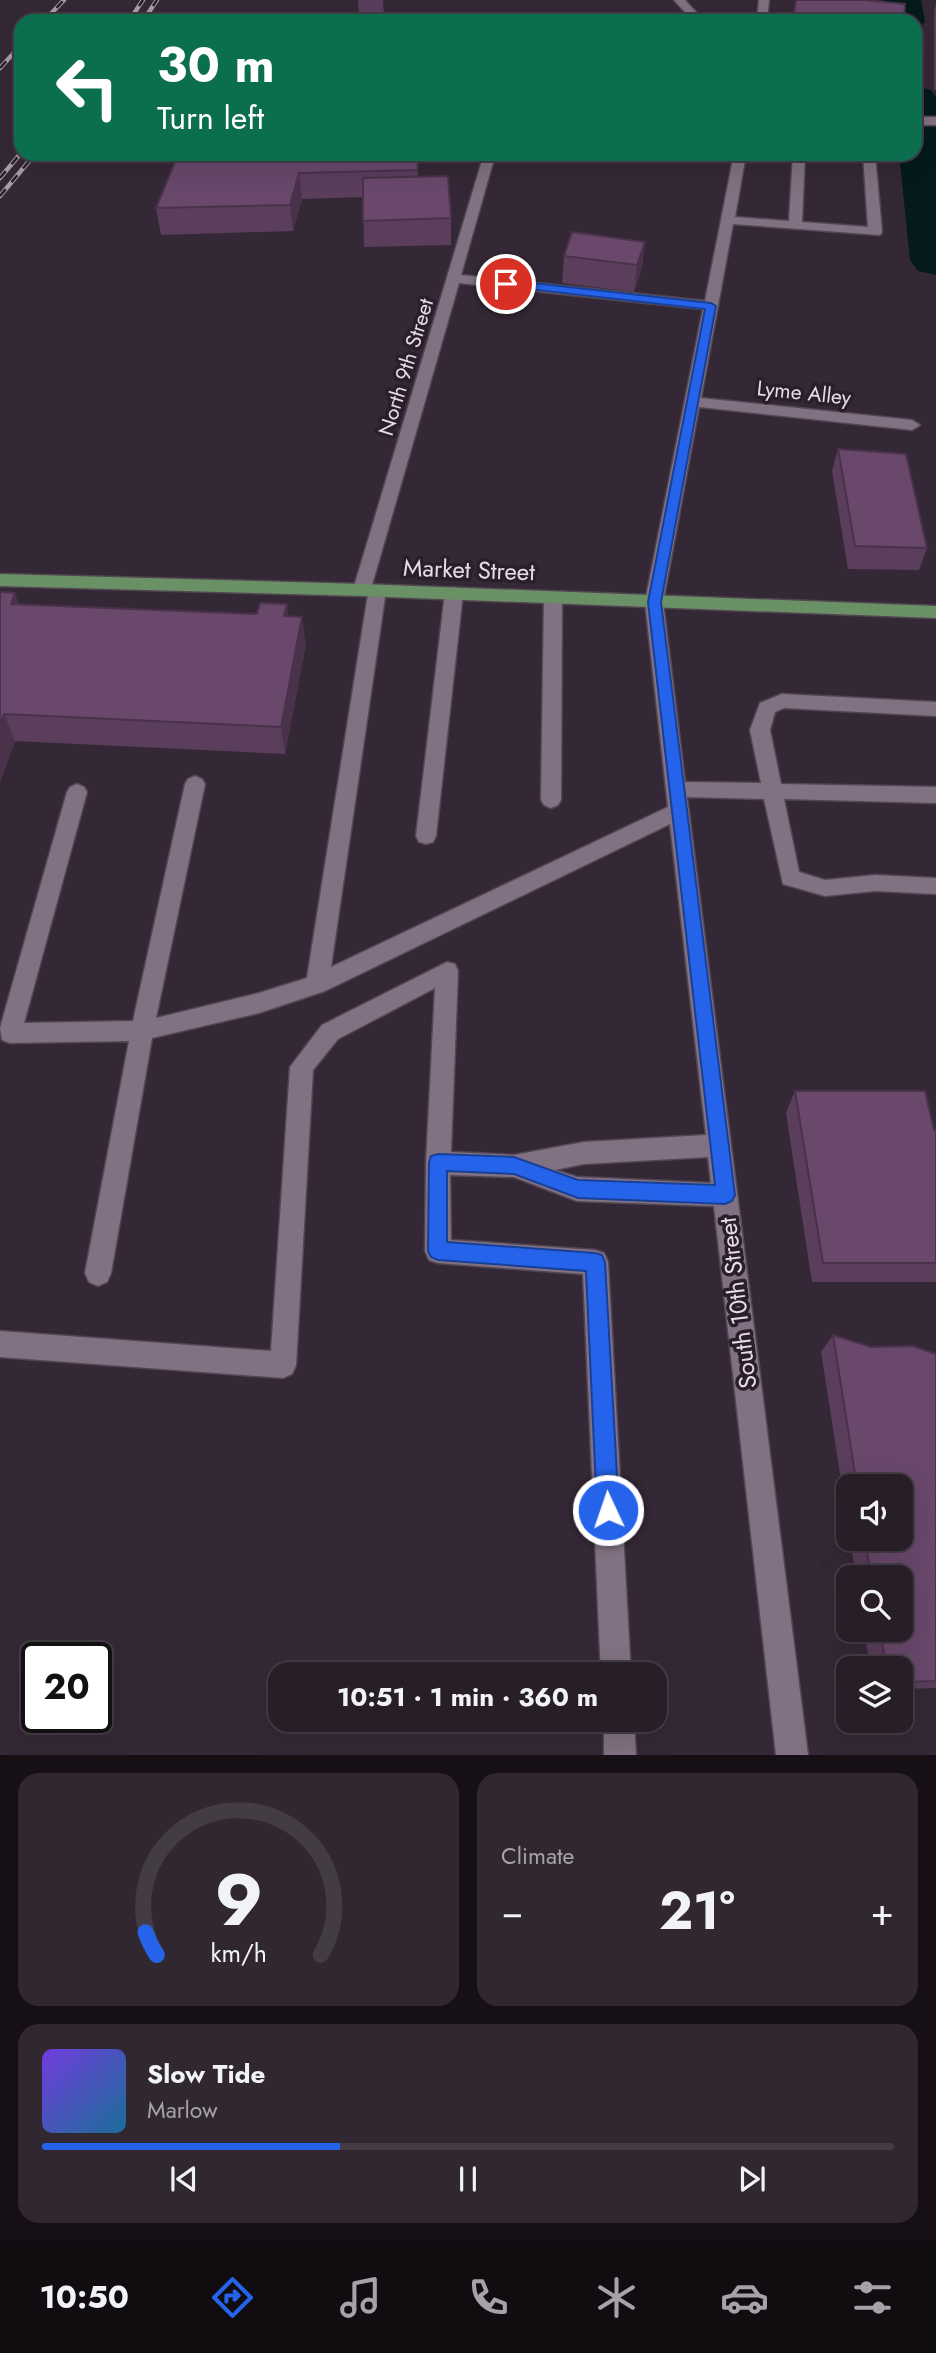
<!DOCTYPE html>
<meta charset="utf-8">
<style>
body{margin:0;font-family:Jost,sans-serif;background:#302730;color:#f1f3f6;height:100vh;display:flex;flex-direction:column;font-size:26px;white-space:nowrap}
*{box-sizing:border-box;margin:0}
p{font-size:23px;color:#a5a2a8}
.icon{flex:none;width:38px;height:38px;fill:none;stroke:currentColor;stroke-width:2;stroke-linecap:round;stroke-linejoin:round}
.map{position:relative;height:1755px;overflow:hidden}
.side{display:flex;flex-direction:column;gap:18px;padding:18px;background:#161016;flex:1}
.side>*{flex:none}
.top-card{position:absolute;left:14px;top:14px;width:908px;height:147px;border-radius:21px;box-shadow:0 7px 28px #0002,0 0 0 2px #443c45;background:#0b6e4f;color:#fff;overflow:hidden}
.controls{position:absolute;left:836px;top:1474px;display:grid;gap:14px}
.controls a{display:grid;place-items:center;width:77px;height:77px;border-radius:14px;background:#281e28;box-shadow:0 7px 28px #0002,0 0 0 2px #443c45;font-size:35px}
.speed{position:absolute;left:21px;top:1642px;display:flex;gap:14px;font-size:35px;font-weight:700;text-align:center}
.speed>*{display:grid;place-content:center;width:91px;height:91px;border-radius:50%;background:#281e28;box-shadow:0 7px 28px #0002,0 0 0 2px #443c45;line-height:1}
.speed .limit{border:4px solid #111;border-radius:10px;background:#fff;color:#111}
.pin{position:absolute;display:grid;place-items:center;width:60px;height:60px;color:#fff;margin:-30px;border:4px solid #fff;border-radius:50%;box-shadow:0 2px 7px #0007}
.me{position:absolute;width:77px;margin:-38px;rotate:357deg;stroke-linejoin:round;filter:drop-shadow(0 0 5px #0008)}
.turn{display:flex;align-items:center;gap:24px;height:147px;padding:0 28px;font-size:32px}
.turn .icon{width:91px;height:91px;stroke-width:2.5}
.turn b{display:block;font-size:49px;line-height:60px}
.big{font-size:52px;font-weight:700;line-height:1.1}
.side .card{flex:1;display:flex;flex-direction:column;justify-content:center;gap:10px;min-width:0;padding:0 24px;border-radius:21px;background:#302730}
.side .dial{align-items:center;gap:0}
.dial svg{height:182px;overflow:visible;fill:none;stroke:#443c45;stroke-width:7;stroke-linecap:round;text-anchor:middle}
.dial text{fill:#f1f3f6;stroke:none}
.song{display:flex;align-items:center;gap:21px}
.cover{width:84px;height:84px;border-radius:10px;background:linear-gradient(135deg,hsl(260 70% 55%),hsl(200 70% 35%))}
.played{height:7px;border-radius:4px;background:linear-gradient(90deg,#2563eb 35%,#443c45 35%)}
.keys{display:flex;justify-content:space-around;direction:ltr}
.heat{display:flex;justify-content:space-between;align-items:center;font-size:38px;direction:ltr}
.side .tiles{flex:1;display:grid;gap:18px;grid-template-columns:1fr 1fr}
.card:last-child{grid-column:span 2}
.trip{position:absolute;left:268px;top:1662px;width:399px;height:70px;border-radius:21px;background:#281e28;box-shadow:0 7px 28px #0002,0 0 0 2px #443c45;font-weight:700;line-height:70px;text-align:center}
.dock{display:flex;height:112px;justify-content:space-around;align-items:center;background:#100c10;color:#a5a2a8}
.dock .icon{width:49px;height:49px}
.dock .on{color:#2563eb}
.dock b{font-size:32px;color:#f1f3f6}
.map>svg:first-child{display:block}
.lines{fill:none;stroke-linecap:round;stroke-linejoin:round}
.river{fill:#051a1b;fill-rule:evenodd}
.minor-casing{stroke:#514651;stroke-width:3}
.major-casing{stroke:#514651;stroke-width:3}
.minor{fill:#817182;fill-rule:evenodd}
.major{fill:#6a9065;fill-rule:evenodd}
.rail-casing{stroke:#a79ca7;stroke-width:4.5}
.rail{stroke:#2b1e2c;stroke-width:2.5;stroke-dasharray:9;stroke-linecap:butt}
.wall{fill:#5a3e5c}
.shaded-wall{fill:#4a324b}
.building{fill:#69486b;stroke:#4a324b;stroke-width:2}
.route{fill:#2563eb;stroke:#184099;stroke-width:2}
.labels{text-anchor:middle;stroke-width:7;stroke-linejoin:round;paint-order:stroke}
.far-street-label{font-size:21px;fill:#e5dce5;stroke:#2b1e2c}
.street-label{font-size:24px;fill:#e5dce5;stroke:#2b1e2c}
</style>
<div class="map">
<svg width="936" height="1755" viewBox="0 0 936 1755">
<rect width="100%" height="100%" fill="#352836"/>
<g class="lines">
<!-- river -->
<g class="river">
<polygon points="881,0 921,0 925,21 919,30 915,31 915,21 885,21"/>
<polygon points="915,86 931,90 936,97 936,275 918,271 910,260 899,154 915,154"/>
</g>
<!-- minor casing -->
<g class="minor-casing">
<g id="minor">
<polygon points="674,0 685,0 704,21 693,21"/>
<polygon points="759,0 769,0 767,21 757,21"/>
<rect x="915" y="117" width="21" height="8"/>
<path d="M484,154h45l-6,4 -29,1 -33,116 244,26 29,-147h12l-11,63 54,4 4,-67h12l-3,68 66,5 -5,-73h12l7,78 -2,3 -147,-11 -32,174 211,22 8,5 -8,5 -213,-23 -36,195 22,180 76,1 -11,-53 10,-27 22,-9 154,8v14l-152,-8 -9,4 -5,18 11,54 155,3v16l-152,-4 15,73 26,8 50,-5 61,3v16l-61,-3 -50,5 -42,-12 -19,-85 -77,-2 121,958h-32l-62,-549 -137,-5 -63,-24 -64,-2 1,65 144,10 9,3 4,9 23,413h-30l-18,-401 -145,-11 -9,-3 -4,-9 1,-88 9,-175 -97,51 -25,31 -17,295 -4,9 -9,4 -283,-21v-26l271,20 19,-284 32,-42 125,-63 8,2 3,7 -7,181 63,3 70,-13 122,-7 -36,-311 -345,167 -66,22 -107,25 -41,235 -4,9 -9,4 -9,-4 -4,-9 44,-232 -119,2 -8,-3 -2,-12 67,-236 3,-5 7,-3 7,3 3,5 -63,231 109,-2 52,-237 3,-5 7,-3 7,3 3,5 -49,234 103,-25 48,-15 61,-384h-12l-3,-4zM459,283l244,26 -58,293 23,205 -337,160 55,-377 -3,-4 -11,-1zM708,1157l3,26 -134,-6 -22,-7 29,-6z"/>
<polygon points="454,587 463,593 436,836 433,842 426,844 419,842 416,836 445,593"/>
<polygon points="553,592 562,598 561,800 558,805 551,808 544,805 541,800 544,598"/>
<polygon points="604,1720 634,1720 636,1755 604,1755"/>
</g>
</g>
<!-- major casing -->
<g class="major-casing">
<polygon id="major" points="0,574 362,584 936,606 936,618 362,596 0,586"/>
</g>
<!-- minor -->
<use href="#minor" class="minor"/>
<!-- major -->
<use href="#major" class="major"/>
<!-- rail casing -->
<g class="rail-casing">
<g id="rail">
<polyline points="44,21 64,0"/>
<polyline points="129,21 143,0"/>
<polyline points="143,21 157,0"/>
<polyline points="0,68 21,45"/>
<polyline points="0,178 21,153"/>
<polyline points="0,196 35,154"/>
</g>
</g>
<!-- rail -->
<use href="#rail" class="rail"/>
</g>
<!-- wall -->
<g class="wall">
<polygon points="358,0 383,0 384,16 359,17"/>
<polygon points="936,4 936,90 934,90 934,11"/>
<polygon points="178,154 417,154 418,177 451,218 451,245 364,247 363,197 302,199 293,231 161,235 156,208"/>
<polygon points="645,242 642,268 634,292 562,283 564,256"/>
<polygon points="838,449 927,548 919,570 848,569 832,471"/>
<polygon points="0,592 19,604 289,616 306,644 285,754 15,741 0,782"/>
<polygon points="795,1091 936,1130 936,1282 812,1282 786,1113"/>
<polygon points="833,1335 871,1347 936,1354 936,1688 901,1689 901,1668 870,1668 864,1629 901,1629 901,1577 856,1577 850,1538 901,1538 901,1486 849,1486 849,1531 821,1352"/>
</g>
<!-- shaded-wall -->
<g class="shaded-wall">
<polygon points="299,173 302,199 293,231 290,205"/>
<polygon points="645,242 642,268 634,292 637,265"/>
<polygon points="15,593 24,620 11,604"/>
<polygon points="287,604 291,631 284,616"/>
<polygon points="302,617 306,644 285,754 281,727"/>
<polygon points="4,714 15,741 0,782 0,725"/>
</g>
<!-- building -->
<g class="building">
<polygon points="796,0 865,0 905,4 904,21 810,21 793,19"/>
<polygon points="178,154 417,154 418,170 299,173 290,205 156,208"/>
<polygon points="448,176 451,218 363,221 363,178"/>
<polygon points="572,232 645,242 637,265 564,256"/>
<polygon points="838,449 906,454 927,548 855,546"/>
<polygon points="0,592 15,593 11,604 257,614 260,603 287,604 284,616 302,617 281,727 4,714 0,725"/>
<polygon points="795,1091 925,1091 934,1130 936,1130 936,1263 823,1263"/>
<polygon points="833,1335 871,1347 913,1346 936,1354 936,1681 901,1682 901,1668 886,1668 880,1629 901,1629 901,1577 871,1577 865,1538 901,1538 901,1486 857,1486"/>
</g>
<!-- route -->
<polygon class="route" points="506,280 711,303 716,306 661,602 735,1195 732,1201 725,1204 578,1198 514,1174 447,1171 447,1242 595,1253 602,1255 605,1262 619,1510 615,1517 608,1521 600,1517 597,1510 586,1271 438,1260 431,1257 428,1251 429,1163 431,1156 438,1154 514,1157 578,1180 715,1185 648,602 705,309 502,286 501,284"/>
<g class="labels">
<!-- far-street labels -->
<g class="far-street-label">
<text transform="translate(406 367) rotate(-73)" y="7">North 9th Street</text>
<text transform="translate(804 393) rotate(6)" y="7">Lyme Alley</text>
</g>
<!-- street labels -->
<g class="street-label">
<text transform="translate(469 570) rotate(2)" y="8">Market Street</text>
<text transform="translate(738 1303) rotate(-97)" y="8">South 10th Street</text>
</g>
</g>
</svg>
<div class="controls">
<a><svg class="icon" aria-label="sound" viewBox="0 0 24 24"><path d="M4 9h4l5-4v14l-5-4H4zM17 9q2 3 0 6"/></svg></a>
<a><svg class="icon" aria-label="search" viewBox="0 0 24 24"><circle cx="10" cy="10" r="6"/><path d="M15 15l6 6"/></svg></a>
<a><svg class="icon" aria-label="layers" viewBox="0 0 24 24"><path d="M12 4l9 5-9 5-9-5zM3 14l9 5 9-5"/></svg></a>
</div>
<div class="speed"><div class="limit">20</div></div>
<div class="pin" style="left:506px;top:284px;background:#d93025"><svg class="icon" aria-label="arrive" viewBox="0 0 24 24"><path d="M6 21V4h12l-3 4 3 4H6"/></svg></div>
<svg class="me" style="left:608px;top:1510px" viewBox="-20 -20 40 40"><circle r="17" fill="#2563eb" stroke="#fff" stroke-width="3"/><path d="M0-11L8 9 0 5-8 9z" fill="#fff"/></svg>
<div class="trip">10:51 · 1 min · 360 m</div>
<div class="top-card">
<div class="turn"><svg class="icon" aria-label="left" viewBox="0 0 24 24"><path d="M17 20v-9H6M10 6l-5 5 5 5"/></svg><div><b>30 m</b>Turn left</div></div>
</div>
</div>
<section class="side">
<div class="tiles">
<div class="card dial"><svg viewBox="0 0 100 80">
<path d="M14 69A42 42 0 1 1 86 69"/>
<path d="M14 69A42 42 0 0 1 9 59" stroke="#2563eb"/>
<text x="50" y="56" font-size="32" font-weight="700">9</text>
<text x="50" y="72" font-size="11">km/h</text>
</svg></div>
<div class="card"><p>Climate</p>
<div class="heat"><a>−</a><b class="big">21°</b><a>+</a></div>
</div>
<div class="card">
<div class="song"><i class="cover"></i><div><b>Slow Tide</b><p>Marlow</p></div></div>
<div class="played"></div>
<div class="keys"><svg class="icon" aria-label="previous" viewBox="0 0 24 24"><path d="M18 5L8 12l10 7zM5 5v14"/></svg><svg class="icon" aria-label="pause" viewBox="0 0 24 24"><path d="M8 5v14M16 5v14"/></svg><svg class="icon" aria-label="next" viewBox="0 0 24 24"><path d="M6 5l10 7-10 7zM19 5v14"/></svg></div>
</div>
</div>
</section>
<nav class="dock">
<b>10:50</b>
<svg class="icon on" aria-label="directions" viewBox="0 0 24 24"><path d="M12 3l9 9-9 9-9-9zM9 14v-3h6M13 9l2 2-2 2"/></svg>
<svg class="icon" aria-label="music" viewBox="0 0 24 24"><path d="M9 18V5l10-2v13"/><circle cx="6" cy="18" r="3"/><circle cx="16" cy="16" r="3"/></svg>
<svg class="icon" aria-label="phone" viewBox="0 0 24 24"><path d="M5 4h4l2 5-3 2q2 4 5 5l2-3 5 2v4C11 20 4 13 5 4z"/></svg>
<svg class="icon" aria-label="climate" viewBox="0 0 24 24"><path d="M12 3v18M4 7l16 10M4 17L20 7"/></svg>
<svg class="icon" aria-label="car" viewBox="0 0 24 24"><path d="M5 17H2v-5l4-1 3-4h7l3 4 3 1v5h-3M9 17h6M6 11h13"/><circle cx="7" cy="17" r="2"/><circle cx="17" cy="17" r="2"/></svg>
<svg class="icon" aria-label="filters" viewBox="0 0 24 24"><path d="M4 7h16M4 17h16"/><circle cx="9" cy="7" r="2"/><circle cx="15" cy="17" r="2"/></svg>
</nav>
